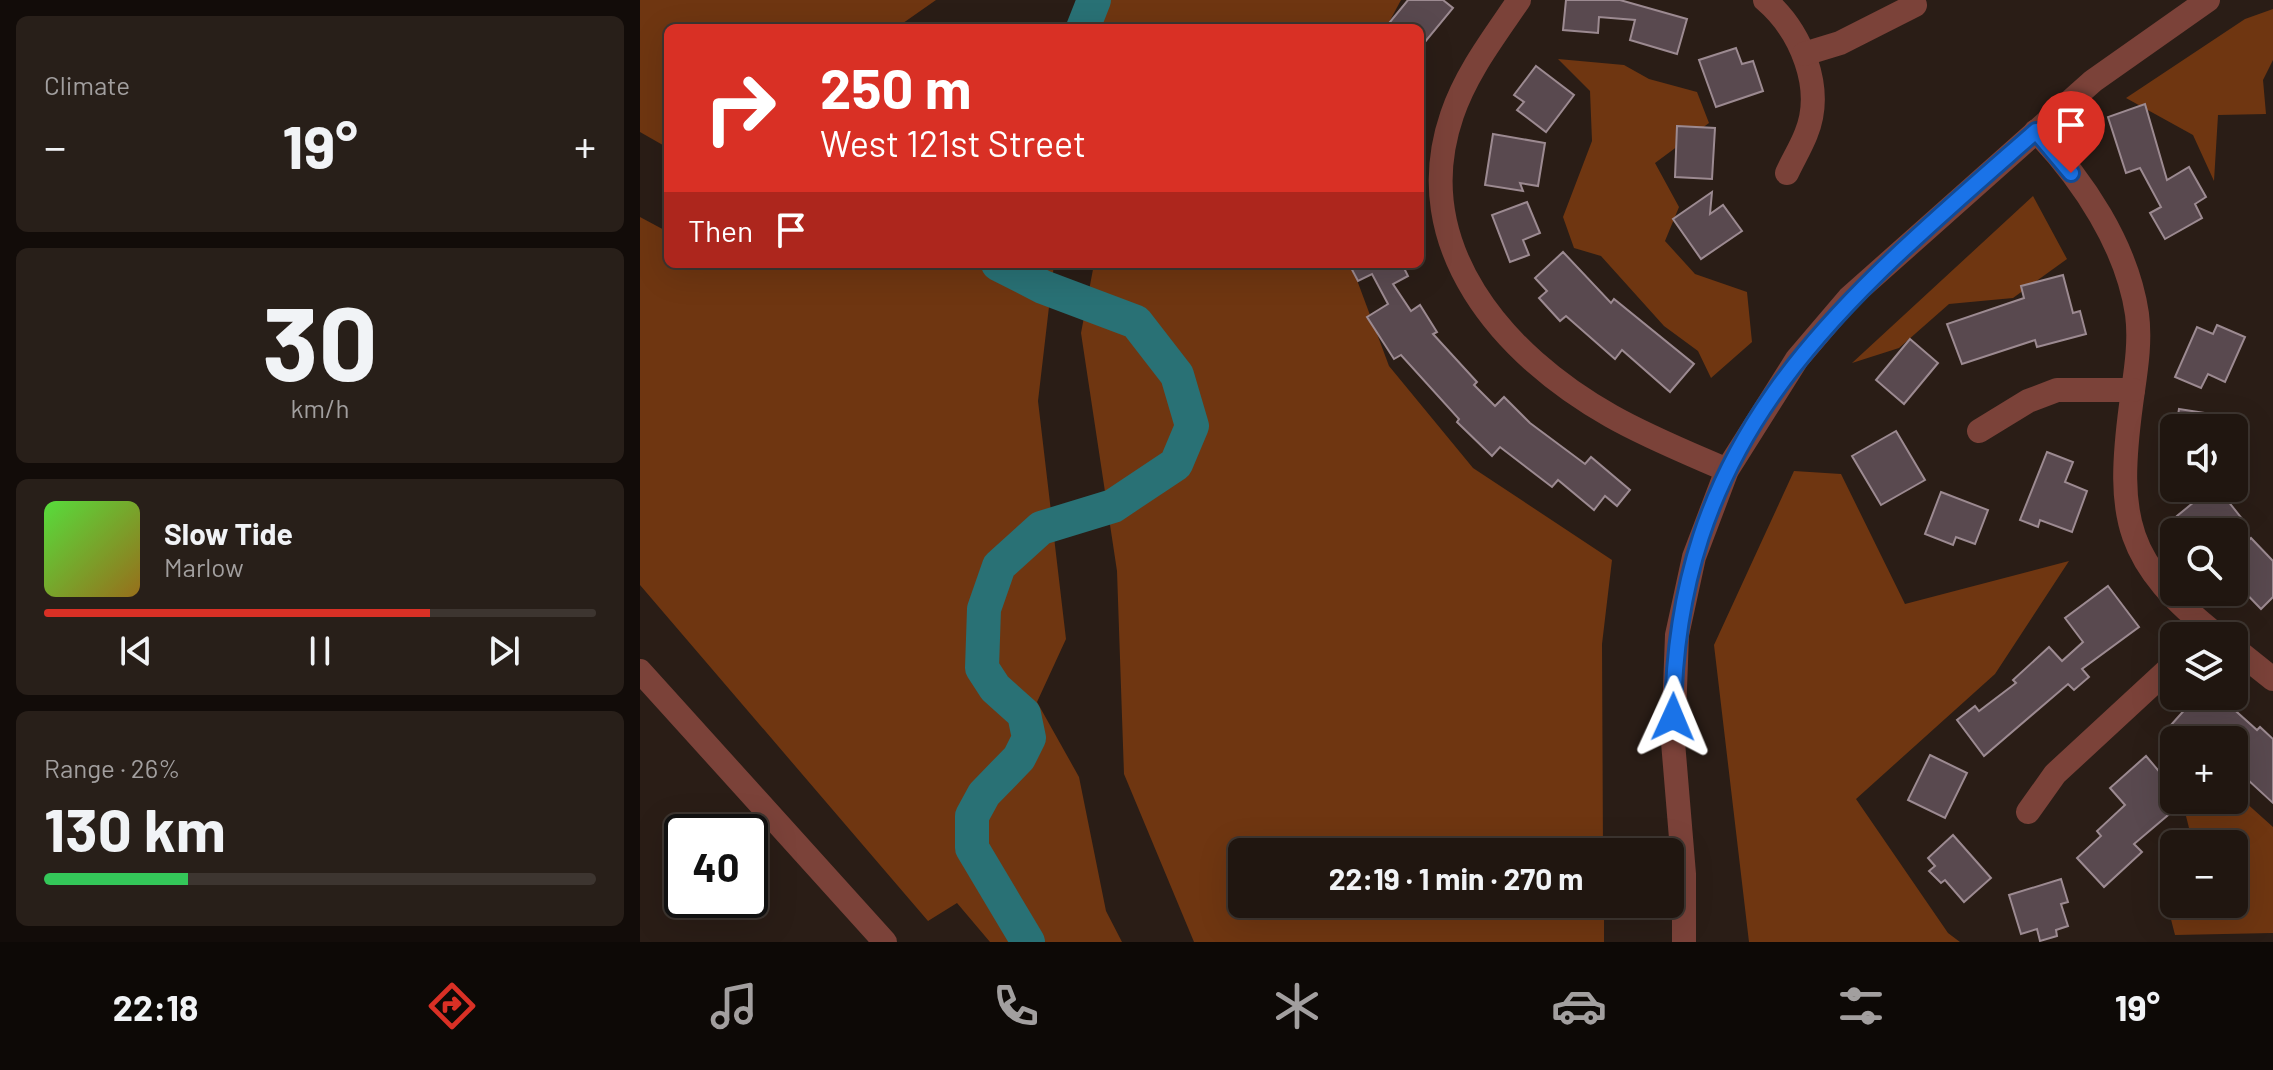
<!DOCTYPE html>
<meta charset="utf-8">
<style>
body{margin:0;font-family:Barlow,sans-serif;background:#281f19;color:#f1f3f6;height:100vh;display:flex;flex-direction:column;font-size:30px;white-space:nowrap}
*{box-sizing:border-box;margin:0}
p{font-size:26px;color:#a29f9f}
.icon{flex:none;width:44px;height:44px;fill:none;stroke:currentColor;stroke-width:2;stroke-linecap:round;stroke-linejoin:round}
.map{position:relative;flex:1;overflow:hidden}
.side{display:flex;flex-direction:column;gap:16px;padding:16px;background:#120c09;width:640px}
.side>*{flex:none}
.guide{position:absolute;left:24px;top:24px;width:760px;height:244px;border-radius:12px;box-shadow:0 8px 32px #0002,0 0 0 2px #3d3530;background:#d93025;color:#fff;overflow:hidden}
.fabs{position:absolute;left:1520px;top:414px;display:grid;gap:16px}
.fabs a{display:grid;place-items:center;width:88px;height:88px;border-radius:12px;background:#201610;box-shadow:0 8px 32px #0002,0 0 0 2px #3d3530;font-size:40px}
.speed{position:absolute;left:24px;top:814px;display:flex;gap:16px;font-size:40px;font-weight:700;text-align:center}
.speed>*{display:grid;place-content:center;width:104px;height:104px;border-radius:50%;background:#201610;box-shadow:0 8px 32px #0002,0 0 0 2px #3d3530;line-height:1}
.speed .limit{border:4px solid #111;border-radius:12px;background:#fff;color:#111}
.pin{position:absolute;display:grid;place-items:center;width:68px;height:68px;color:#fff;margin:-82px -34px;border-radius:50% 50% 50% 0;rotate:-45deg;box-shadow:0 0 8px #0007}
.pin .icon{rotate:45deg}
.me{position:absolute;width:88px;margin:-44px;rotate:1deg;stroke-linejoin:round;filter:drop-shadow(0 0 6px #0008)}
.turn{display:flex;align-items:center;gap:28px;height:168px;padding:0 24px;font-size:36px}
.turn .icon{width:104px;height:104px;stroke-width:2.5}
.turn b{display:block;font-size:56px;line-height:68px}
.then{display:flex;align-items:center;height:76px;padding:0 24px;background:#0003;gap:16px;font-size:30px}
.big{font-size:60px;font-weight:700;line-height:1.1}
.side .widget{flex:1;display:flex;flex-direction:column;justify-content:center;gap:12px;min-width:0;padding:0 28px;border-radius:12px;background:#281f19}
.side .dial{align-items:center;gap:0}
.dial b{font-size:104px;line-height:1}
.song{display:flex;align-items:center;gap:24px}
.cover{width:96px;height:96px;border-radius:12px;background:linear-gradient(135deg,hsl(110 70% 55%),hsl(40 70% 35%))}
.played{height:8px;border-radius:4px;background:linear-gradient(90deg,#d93025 70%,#3d3530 70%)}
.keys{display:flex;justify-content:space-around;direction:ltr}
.heat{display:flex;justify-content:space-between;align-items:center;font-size:44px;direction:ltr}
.charge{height:12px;border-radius:6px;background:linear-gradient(90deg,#34c759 26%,#3d3530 0)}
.trip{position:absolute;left:588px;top:838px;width:456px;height:80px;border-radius:12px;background:#201610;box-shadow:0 8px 32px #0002,0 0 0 2px #3d3530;font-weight:700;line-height:80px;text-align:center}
.tab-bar{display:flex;height:128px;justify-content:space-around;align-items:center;background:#0d0906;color:#a29f9f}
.tab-bar .icon{width:56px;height:56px}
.tab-bar .active{color:#d93025}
.tab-bar b{font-size:36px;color:#f1f3f6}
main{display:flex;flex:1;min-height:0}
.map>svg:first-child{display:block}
.forest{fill:#6f3611}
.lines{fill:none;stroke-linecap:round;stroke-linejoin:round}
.river{stroke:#297175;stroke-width:34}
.building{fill:#59494f;stroke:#9c8a91;stroke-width:2}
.minor{stroke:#7b4239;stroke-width:24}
.route-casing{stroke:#114b97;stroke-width:20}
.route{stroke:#1a73e8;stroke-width:14}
</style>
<main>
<section class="side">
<div class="widget"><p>Climate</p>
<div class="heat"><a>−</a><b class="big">19°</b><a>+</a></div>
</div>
<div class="widget dial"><b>30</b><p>km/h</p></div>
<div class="widget">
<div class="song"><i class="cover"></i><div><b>Slow Tide</b><p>Marlow</p></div></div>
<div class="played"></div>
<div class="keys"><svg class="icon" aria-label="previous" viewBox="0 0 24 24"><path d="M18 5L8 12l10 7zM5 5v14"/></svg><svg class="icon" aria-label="pause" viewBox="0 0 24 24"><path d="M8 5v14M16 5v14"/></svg><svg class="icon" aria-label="next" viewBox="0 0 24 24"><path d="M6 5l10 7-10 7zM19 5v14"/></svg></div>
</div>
<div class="widget"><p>Range · 26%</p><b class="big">130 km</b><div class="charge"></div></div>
</section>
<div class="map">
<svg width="1633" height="942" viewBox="0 0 1633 942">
<rect width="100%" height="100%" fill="#2a1d16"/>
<!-- forest -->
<g class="forest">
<polygon points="0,0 296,0 256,28 28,28 28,148 0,132"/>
<polygon points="466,0 761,0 746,28 459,28"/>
<polygon points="1633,9 1633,60 1623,80 1626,114 1578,115 1574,181 1553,135 1486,98 1605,19"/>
<polygon points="918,59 984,65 1009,79 1057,92 1069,123 1015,163 1039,207 1025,241 1055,274 1107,292 1112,342 1071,378 1058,351 1024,326 961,256 934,248 923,217 952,141 950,91"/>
<polygon points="1393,196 1427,259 1373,298 1309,304 1259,348 1212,363"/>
<polygon points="0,217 28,232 28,264 87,264 95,269 106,264 414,264 398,401 426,639 397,702 439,777 466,911 482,942 350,942 317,903 288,921 0,585"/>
<polygon points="454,264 711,264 749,366 833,468 972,560 962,644 963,852 602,852 602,904 964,904 964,942 554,942 484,774 477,571 441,333"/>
<polygon points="1154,471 1201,474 1265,604 1429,561 1355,674 1216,799 1308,933 1320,942 1109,942 1074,645"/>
<polygon points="1594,792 1633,827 1633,933 1535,935 1524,892 1534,880 1534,904 1594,904 1594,844 1553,844 1542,800 1594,800"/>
</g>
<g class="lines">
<!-- river -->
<g class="river">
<polyline points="443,28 454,0"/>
<polyline points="358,264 403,287 496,322 537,375 552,426 536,464 473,506 401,528 359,566 344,609 342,668 355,688 384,714 389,738 379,758 344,794 332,816 332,848 388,942"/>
</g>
</g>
<!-- building -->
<g class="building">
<polygon points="768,0 803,0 813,8 780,48 780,28 745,28"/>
<polygon points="926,0 980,0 1047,19 1037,54 990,40 995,20 959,17 958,33 923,30"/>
<polygon points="1096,48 1102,64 1113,61 1123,91 1076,107 1059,60"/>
<polygon points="896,66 934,95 906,132 877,110 884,102 874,95"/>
<polygon points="1505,104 1527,180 1549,167 1566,197 1555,204 1562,218 1525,239 1510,213 1521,207 1500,168 1486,173 1468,117"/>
<polygon points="1037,126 1075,128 1072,179 1035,177"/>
<polygon points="853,134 905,143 898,186 880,183 883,191 845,185"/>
<polygon points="1072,192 1070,214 1083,205 1102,231 1061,259 1033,219"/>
<polygon points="887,202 900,233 883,240 889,255 870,262 852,215"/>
<polygon points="923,252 971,303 974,299 1054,364 1030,392 982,350 975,359 926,316 920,321 899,298 907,291 895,278"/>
<polygon points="709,264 762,264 768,276 753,284 771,311 780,305 797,332 793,334 837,382 834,385 855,406 864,397 890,423 945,464 951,457 990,490 977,506 965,496 954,510 918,480 912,487 860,447 852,456 817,422 819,419 761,355 754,359 727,317 748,304 732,274 718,281"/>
<polygon points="1423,275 1433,313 1440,311 1446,334 1397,347 1395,340 1322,364 1307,324 1384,298 1381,286"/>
<polygon points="1577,325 1605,337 1585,382 1568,374 1561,388 1535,377 1557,327 1573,334"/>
<polygon points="1270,339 1298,363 1264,404 1236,380"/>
<polygon points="1539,409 1604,419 1603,428 1536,428"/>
<polygon points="1256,431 1285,480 1241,505 1212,456"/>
<polygon points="1407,452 1433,462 1425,482 1447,491 1432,532 1400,520 1398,527 1380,520"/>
<polygon points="1571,488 1585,488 1584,496 1603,520 1597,524 1605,532 1550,532 1537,516"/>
<polygon points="1301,492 1348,510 1335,544 1316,537 1313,545 1285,534"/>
<polygon points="1611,538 1633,561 1633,597 1621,609 1594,581 1594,555"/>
<polygon points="1468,586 1499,627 1442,669 1449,677 1434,690 1428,684 1344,756 1317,720 1335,706 1339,711 1376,683 1373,680 1409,647 1422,661 1443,642 1425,618"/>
<polygon points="1557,696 1579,696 1617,730 1620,727 1633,739 1633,803 1594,767 1594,740 1548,740 1531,725"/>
<polygon points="1290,755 1327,773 1305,818 1268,800"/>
<polygon points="1506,756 1534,789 1534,810 1494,844 1502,852 1464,887 1437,858 1461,836 1457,831 1485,805 1470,788"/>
<polygon points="1313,835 1351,878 1324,902 1305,880 1301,883 1289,871 1295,866 1288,858"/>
<polygon points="1421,879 1428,902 1421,904 1428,926 1416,930 1417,936 1400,941 1397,929 1381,934 1369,895"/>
</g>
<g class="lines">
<!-- minor -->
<g class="minor">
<path d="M879,0c-25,37 -53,73 -67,115 -45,131 52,241 159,301 37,21 77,37 116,54"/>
<path d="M1125,0c36,31 60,88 41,134 -5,13 -13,26 -19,39"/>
<polyline points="1164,54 1200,43 1275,5"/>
<path d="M1396,131c47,49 91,115 101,183 4,30 -2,61 -6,91 -15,114 -6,158 87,231"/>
<polyline points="1339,431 1388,401 1417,390 1493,390"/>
<polyline points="1594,648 1633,679"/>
<polyline points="0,671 245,942"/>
<polyline points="1388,812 1415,774 1534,664"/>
<polyline points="1044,942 1044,874 1033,742 1037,635 1054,557 1087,470 1157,359 1209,298 1453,81 1568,0"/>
</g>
</g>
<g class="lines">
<!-- route casing -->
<g class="route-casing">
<path id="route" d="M1033,717c3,-285 167,-414 363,-586l35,42"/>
</g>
<!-- route -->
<use href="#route" class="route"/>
</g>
</svg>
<div class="fabs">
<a><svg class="icon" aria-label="sound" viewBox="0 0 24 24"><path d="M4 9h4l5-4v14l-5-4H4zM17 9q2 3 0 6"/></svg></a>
<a><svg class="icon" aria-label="search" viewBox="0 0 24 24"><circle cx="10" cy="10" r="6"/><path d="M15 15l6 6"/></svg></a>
<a><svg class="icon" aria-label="layers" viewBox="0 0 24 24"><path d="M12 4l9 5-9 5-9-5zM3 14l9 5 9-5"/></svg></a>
<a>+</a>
<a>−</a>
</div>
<div class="speed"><div class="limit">40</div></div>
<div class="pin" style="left:1431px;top:173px;background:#d93025"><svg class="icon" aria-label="arrive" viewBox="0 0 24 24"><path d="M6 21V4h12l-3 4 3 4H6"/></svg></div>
<svg class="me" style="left:1033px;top:717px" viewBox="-20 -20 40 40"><path d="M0-17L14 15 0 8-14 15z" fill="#1a73e8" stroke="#fff" stroke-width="4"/></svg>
<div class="trip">22:19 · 1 min · 270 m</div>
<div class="guide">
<div class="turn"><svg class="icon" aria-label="right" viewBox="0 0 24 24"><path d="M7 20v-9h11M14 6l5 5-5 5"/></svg><div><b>250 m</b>West 121st Street</div></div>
<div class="then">Then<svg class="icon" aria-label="arrive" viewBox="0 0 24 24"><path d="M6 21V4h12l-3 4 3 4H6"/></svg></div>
</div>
</div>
</main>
<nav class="tab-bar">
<b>22:18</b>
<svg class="icon active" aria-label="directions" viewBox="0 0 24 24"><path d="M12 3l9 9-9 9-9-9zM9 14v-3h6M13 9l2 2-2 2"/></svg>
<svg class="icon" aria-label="music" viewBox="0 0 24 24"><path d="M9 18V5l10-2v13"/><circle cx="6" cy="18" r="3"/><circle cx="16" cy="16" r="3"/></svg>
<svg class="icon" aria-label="phone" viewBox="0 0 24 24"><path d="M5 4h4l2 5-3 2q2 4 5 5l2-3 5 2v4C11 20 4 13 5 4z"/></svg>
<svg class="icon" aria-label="climate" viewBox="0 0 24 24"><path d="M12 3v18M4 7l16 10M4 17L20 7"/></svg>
<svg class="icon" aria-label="car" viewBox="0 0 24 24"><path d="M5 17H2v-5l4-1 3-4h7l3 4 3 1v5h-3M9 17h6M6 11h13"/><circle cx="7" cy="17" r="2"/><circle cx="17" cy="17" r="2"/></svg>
<svg class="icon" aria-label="filters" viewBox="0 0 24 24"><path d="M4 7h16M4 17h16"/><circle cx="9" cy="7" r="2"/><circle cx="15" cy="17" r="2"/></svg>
<b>19°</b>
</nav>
